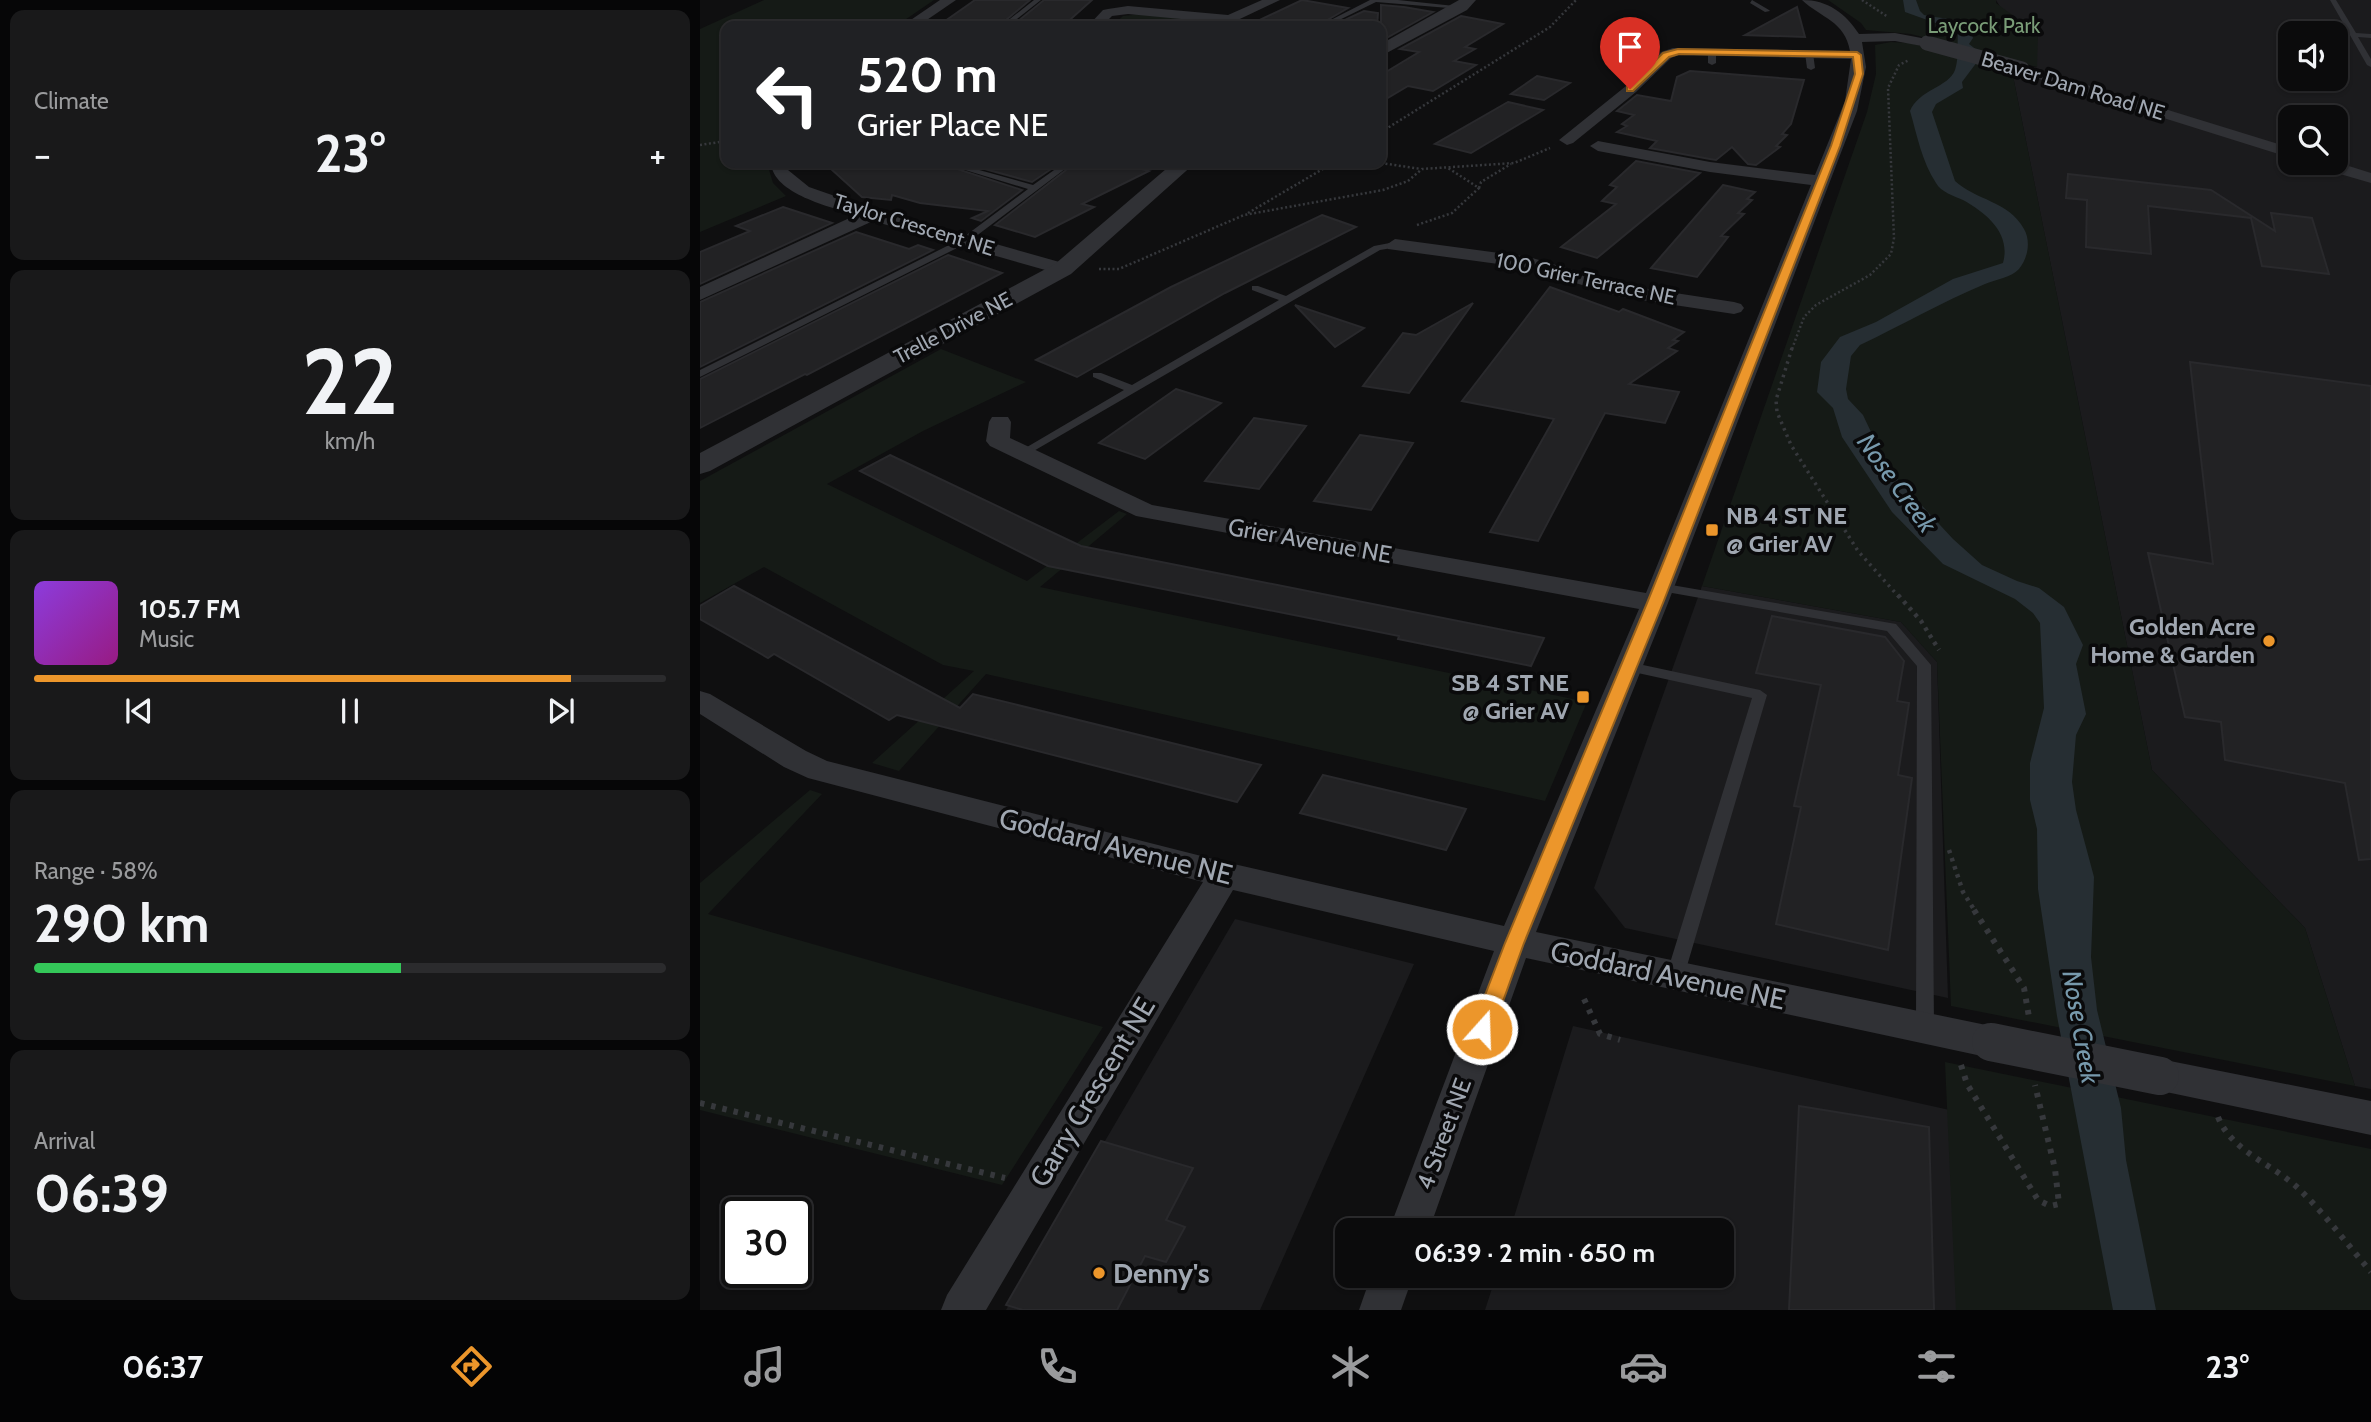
<!DOCTYPE html>
<meta charset="utf-8">
<style>
body{margin:0;font-family:Cabin,sans-serif;background:#19191a;color:#f1f3f6;height:100vh;display:flex;flex-direction:column;font-size:26px;white-space:nowrap}
*{box-sizing:border-box;margin:0}
p{font-size:23px;color:#9a9b9d}
.icon{flex:none;width:38px;height:38px;fill:none;stroke:currentColor;stroke-width:2;stroke-linecap:round;stroke-linejoin:round}
.map{position:relative;flex:1;overflow:hidden}
.drawer{display:flex;flex-direction:column;gap:10px;padding:10px;background:#060607;width:700px}
.drawer>*{flex:none}
.top-card{position:absolute;left:21px;top:21px;width:665px;height:147px;border-radius:14px;box-shadow:0 2px 5px #0004,0 0 0 2px #2b2b2d;background:#202124;color:#fff;overflow:hidden}
.tools{position:absolute;left:1578px;top:21px;display:grid;gap:14px}
.tools a{display:grid;place-items:center;width:70px;height:70px;border-radius:14px;background:#0b0b0c;box-shadow:0 2px 5px #0004,0 0 0 2px #2b2b2d;font-size:35px}
.speed{position:absolute;left:21px;top:1197px;display:flex;gap:14px;font-size:35px;font-weight:700;text-align:center}
.speed>*{display:grid;place-content:center;width:91px;height:91px;border-radius:50%;background:#0b0b0c;box-shadow:0 2px 5px #0004,0 0 0 2px #2b2b2d;line-height:1}
.speed .limit{border:4px solid #111;border-radius:10px;background:#fff;color:#111}
.pin{position:absolute;display:grid;place-items:center;width:60px;height:60px;color:#fff;margin:-72px -30px;border-radius:50% 50% 50% 0;rotate:-45deg;box-shadow:0 0 7px #0007}
.pin .icon{rotate:45deg}
.me{position:absolute;width:77px;margin:-38px;rotate:20deg;stroke-linejoin:round;filter:drop-shadow(0 0 5px #0008)}
.turn{display:flex;align-items:center;gap:24px;height:147px;padding:0 21px;font-size:32px}
.turn .icon{width:91px;height:91px;stroke-width:2.5}
.turn b{display:block;font-size:49px;line-height:60px}
.big{font-size:52px;font-weight:800;line-height:1.1}
.drawer .widget{flex:1;display:flex;flex-direction:column;justify-content:center;gap:10px;min-width:0;padding:0 24px;border-radius:14px;background:#19191a}
.drawer .dial{align-items:center;gap:0}
.dial b{font-size:91px;line-height:1}
.song{display:flex;align-items:center;gap:21px}
.cover{width:84px;height:84px;border-radius:10px;background:linear-gradient(135deg,hsl(270 70% 55%),hsl(310 70% 35%))}
.played{height:7px;border-radius:4px;background:linear-gradient(90deg,#ec962b 85%,#2b2b2d 85%)}
.keys{display:flex;justify-content:space-around;direction:ltr}
.heat{display:flex;justify-content:space-between;align-items:center;font-size:38px;direction:ltr}
.charge{height:10px;border-radius:5px;background:linear-gradient(90deg,#34c759 58%,#2b2b2d 0)}
.trip{position:absolute;left:635px;top:1218px;width:399px;height:70px;border-radius:14px;background:#0b0b0c;box-shadow:0 2px 5px #0004,0 0 0 2px #2b2b2d;font-weight:800;line-height:70px;text-align:center}
.tab-bar{display:flex;height:112px;justify-content:space-around;align-items:center;background:#040405;color:#9a9b9d}
.tab-bar .icon{width:49px;height:49px}
.tab-bar .on{color:#ec962b}
.tab-bar b{font-size:32px;color:#f1f3f6}
main{display:flex;flex:1;min-height:0}
.map>svg:first-child{display:block}
.built{fill:#1b1b1d;fill-rule:evenodd}
.green{fill:#151a16}
.water{fill:#262e33}
.building{fill:#222224;stroke:#29292c;stroke-width:2}
.lines{fill:none;stroke-linecap:round;stroke-linejoin:round}
.path-far3{stroke:#36383c;stroke-width:2.5;stroke-dasharray:2 2.5;stroke-linecap:butt}
.path-far2{stroke:#36383c;stroke-width:3.5;stroke-dasharray:2.5 4.5;stroke-linecap:butt}
.path-far1{stroke:#36383c;stroke-width:4.5;stroke-dasharray:3.5 5;stroke-linecap:butt}
.path{stroke:#36383c;stroke-width:6;stroke-dasharray:4.5 7;stroke-linecap:butt}
.service{fill:#303135;fill-rule:evenodd}
.minor{fill:#303135;fill-rule:evenodd}
.tertiary{fill:#303135;fill-rule:evenodd}
.minor-bridge-far1{stroke:#303135;stroke-width:15}
.minor-bridge{stroke:#303135;stroke-width:38}
.route{fill:#ec962b;stroke:#99621c;stroke-width:2}
.poi-dot{fill:#ec962b;stroke:#0a0a0b;stroke-width:2.5}
.labels{text-anchor:middle;stroke-width:7;stroke-linejoin:round;paint-order:stroke}
.far-park-label{font-size:21px;fill:#799c77;stroke:#0a0a0b}
.far-street-label{font-size:21px;fill:#a0a7b1;stroke:#0a0a0b}
.poi-label{font-size:24px;font-weight:bold;fill:#a0a7b1;stroke:#0a0a0b;text-anchor:end}
.street-label{font-size:24px;fill:#a0a7b1;stroke:#0a0a0b}
.water-label{font-size:26px;font-style:italic;fill:#7799ac;stroke:#0a0a0b}
.near-street-label{font-size:28px;fill:#a0a7b1;stroke:#0a0a0b}
.near-poi-label{font-size:28px;font-weight:bold;fill:#a0a7b1;stroke:#0a0a0b;text-anchor:start}
</style>
<main>
<section class="drawer">
<div class="widget"><p>Climate</p>
<div class="heat"><a>−</a><b class="big">23°</b><a>+</a></div>
</div>
<div class="widget dial"><b>22</b><p>km/h</p></div>
<div class="widget">
<div class="song"><i class="cover"></i><div><b>105.7 FM</b><p>Music</p></div></div>
<div class="played"></div>
<div class="keys"><svg class="icon" aria-label="previous" viewBox="0 0 24 24"><path d="M18 5L8 12l10 7zM5 5v14"/></svg><svg class="icon" aria-label="pause" viewBox="0 0 24 24"><path d="M8 5v14M16 5v14"/></svg><svg class="icon" aria-label="next" viewBox="0 0 24 24"><path d="M6 5l10 7-10 7zM19 5v14"/></svg></div>
</div>
<div class="widget"><p>Range · 58%</p><b class="big">290 km</b><div class="charge"></div></div>
<div class="widget"><p>Arrival</p><b class="big">06:39</b></div>
</section>
<div class="map">
<svg width="1671" height="1310" viewBox="0 0 1671 1310">
<rect width="100%" height="100%" fill="#0f0f10"/>
<!-- built -->
<g class="built">
<path d="M1296,0h375v1089l-16,-3 -50,-158 -153,-158 -140,-699 25,-4zM1591,33h45v46h-45zM1591,117h45v46h-45z"/>
<polygon points="1002,586 1201,622 1237,662 1248,998 925,928 894,888"/>
<polygon points="535,919 714,964 560,1310 306,1310"/>
<polygon points="873,1026 1254,1111 1262,1310 785,1310 796,1276 1022,1276 1022,1230 810,1230"/>
</g>
<!-- green -->
<g class="green">
<polygon points="64,0 234,0 196,26 26,26 26,163 67,163 73,183 86,196 0,232 0,29"/>
<polygon points="1128,0 1296,0 1296,3 1338,34 1337,67 1211,34 1166,30 1161,23"/>
<polygon points="441,14 495,19 503,25 412,26 423,16"/>
<polygon points="1191,42 1210,43 1312,71 1452,770 1605,928 1655,1086 1251,1006 1237,662 1201,622 1002,586 1167,112 1176,74 1175,45"/>
<polygon points="241,349 326,382 223,431 127,484 327,581 419,511 427,514 340,587 887,702 845,801 286,674 199,771 172,763 274,671 243,665 64,567 0,603 0,481"/>
<polygon points="110,790 122,794 8,914 403,1027 302,1185 0,1110 0,883"/>
<polygon points="1245,1062 1671,1149 1671,1310 1256,1310"/>
</g>
<!-- water -->
<path class="water" d="M1203,0h13l4,11 4,4c18,4 45,3 49,23l-4,6 9,7 2,7 -18,24 1,6 -27,16 -4,8 23,69c20,19 54,20 69,48 7,12 4,29 -5,40 -7,8 -24,11 -34,15 -43,18 -83,41 -125,61l-9,11 -5,33 2,10 15,16 26,55 64,69 29,26 35,16 22,7 25,19 19,38 -7,19 10,50 -10,21 -4,47 4,28 18,67 -3,80 6,53 24,98 5,52 30,150h-43l-56,-294 -19,-127 -1,-60 -7,-29v-37l14,-55 -4,-85 -7,-10 -18,-14 -72,-35 -51,-52 -50,-75 -9,-29 -16,-16 4,-30 19,-25 36,-15 77,-43 50,-16c8,-29 -15,-49 -40,-63 -9,-4 -22,-8 -27,-17 -14,-21 -19,-48 -26,-72 8,-21 39,-24 45,-41 4,-11 2,-28 3,-39l-53,-19z"/>
<!-- building -->
<g class="building">
<polygon points="275,0 330,0 299,26 238,26"/>
<polygon points="344,0 392,0 363,26 312,26"/>
<polygon points="602,0 648,8 617,26 547,26"/>
<polygon points="681,5 704,7 733,12 681,41"/>
<polygon points="1097,7 1105,37 1045,35"/>
<polygon points="664,11 678,13 677,26 632,26"/>
<polygon points="761,16 803,24 765,47 775,49 754,61 776,65 733,91 708,86 681,102 681,75 719,52 700,49"/>
<polygon points="990,71 1104,80 1091,124 1082,134 1087,135 1076,146 1080,147 1056,165 1048,164 1032,147 1016,160 1010,159 950,148 957,141 917,132 927,126 922,124 934,115 917,111 937,95 971,101 977,77"/>
<polygon points="837,76 870,83 844,100 811,94"/>
<polygon points="808,102 843,110 771,153 735,144"/>
<polygon points="936,161 1000,173 897,258 861,247 916,204 902,201 917,187 910,185"/>
<polygon points="152,163 239,163 322,190 281,221 272,218 288,211 220,203 192,195 191,200 162,197 130,168"/>
<polygon points="263,163 360,163 332,182"/>
<polygon points="375,163 417,163 449,171 382,204 394,207 335,237 295,225"/>
<polygon points="1368,174 1511,190 1575,231 1571,213 1612,218 1629,274 1562,266 1551,218 1448,206 1451,254 1386,247 1387,200 1366,198"/>
<polygon points="1023,185 1055,192 1047,199 1052,200 1038,213 1044,214 1021,236 1028,237 997,277 951,268"/>
<polygon points="83,207 132,223 0,284 0,252 50,231 36,226"/>
<polygon points="622,215 656,227 525,293 377,377 336,360 471,287"/>
<polygon points="156,232 209,249 218,245 233,250 0,367 0,302"/>
<polygon points="248,255 302,273 107,375 105,374 0,428 0,379"/>
<polygon points="850,287 919,312 923,309 984,332 973,340 978,341 968,348 977,351 929,384 979,392 965,423 905,413 838,541 790,532 854,419 762,401"/>
<polygon points="773,303 709,393 663,386 703,333 716,335"/>
<polygon points="595,305 664,328 635,347"/>
<polygon points="1490,362 1671,386 1671,859 1659,860 1645,783 1525,760 1521,722 1485,717 1448,553 1513,564"/>
<polygon points="476,389 521,403 445,459 399,443"/>
<polygon points="554,418 606,426 559,489 505,481"/>
<polygon points="660,435 713,443 671,510 614,501"/>
<polygon points="190,455 381,546 844,638 831,666 698,639 699,636 348,566 160,471"/>
<polygon points="34,586 260,708 273,694 561,765 537,802 197,715 189,720 74,654 68,658 0,619 0,606"/>
<polygon points="1072,616 1185,637 1204,661 1197,701 1209,703 1198,775 1212,778 1188,950 1076,924 1101,807 1094,806 1121,685 1056,673"/>
<polygon points="623,775 766,809 746,850 600,813"/>
<polygon points="1099,1106 1229,1127 1234,1310 1089,1310"/>
<polygon points="401,1141 493,1168 466,1220 485,1227 466,1262 445,1256 417,1310 323,1310 306,1305"/>
</g>
<g class="lines">
<!-- path-far3 -->
<g class="path-far3">
<polyline points="1162,0 1188,17"/>
<polyline points="681,132 850,27 876,0"/>
<polyline points="0,145 26,141"/>
<polyline points="681,163 721,169"/>
<polyline points="779,188 781,182 811,164"/>
<polyline points="548,213 633,163"/>
<polyline points="717,225 752,213 779,188 748,168"/>
<polyline points="399,269 419,269 544,215 683,190 708,181 722,169 814,163 850,148"/>
<polyline points="1092,349 1104,317 1116,305 1170,275 1191,254 1194,238 1188,88 1199,65 1209,60"/>
</g>
<!-- path-far2 -->
<polyline class="path-far2" points="1092,348 1076,400 1077,412 1091,445 1158,551 1199,597"/>
<!-- path-far1 -->
<g class="path-far1">
<polyline points="1198,595 1221,621 1239,650"/>
<polyline points="1249,850 1263,892 1275,911"/>
</g>
<!-- path -->
<g class="path">
<polyline points="1274,910 1324,988 1329,1017"/>
<polyline points="884,999 900,1034 920,1040"/>
<polyline points="1261,1065 1267,1084 1338,1200 1350,1206 1359,1204 1355,1169 1335,1085"/>
<polyline points="0,1103 305,1178"/>
<path d="M1518,1117c14,35 55,47 81,72 26,25 48,55 72,83"/>
</g>
<!-- service -->
<g class="service">
<polygon points="334,0 341,0 308,26 301,26"/>
<polygon points="670,0 698,0 764,7 761,9 676,2 627,26 619,26"/>
<polygon points="1052,0 1069,10 1070,11 1065,12 1050,3"/>
<polygon points="1630,0 1636,0 1656,33 1671,34 1671,38 1658,37 1671,59 1671,67 1667,65"/>
<polygon points="1012,49 1016,51 1016,63 1012,65 1008,63 1008,51"/>
<polygon points="1109,51 1113,53 1115,68 1111,70 1107,68 1105,53"/>
<polygon points="242,163 254,163 333,185 364,163 373,163 267,243 0,377 0,370 261,239 328,189"/>
<polygon points="695,242 700,245 698,247 680,250 325,456 321,458 315,454 424,390 393,377 393,373 401,373 432,385 579,300 552,290 552,286 558,286 586,296 674,246"/>
<polygon points="960,583 1196,624 1231,665 1234,1027 1231,1033 1225,1035 1219,1033 1216,1027 1217,666 1187,631 955,590 953,587"/>
<polygon points="929,662 1060,690 1067,695 984,976 981,981 975,983 969,981 966,976 1052,698 924,670 922,667 924,664"/>
</g>
<!-- minor -->
<g class="minor">
<polygon points="240,0 256,0 218,26 202,26"/>
<polygon points="562,0 580,0 525,26 507,26 513,22 428,14 412,16 402,26 388,26 403,10 408,9 428,6 528,15"/>
<path d="M1102,0c26,0 43,13 57,34l36,-1 37,7 2,3 -7,4 -32,-6 -33,1 4,25 -9,44 -189,492 -132,329 455,94 13,5 5,11 -5,11 -13,5 -465,-100 -97,272h-40l105,-279 -261,-61 -247,420h-45l6,-15 256,-413 -395,-104 -24,-11 -84,-53v-23l10,3 96,57 21,10 398,101 279,64 135,-317 -503,-93 -146,-70 -4,-5 3,-19 3,-5h16l3,5 -1,16 142,67 494,88 165,-408 -101,-13 -112,-21 -8,-5 8,-5 112,21 105,13 30,-74 6,-42 -172,-4 -8,3 -35,34 -63,51 -6,2 -8,-5 67,-54 35,-34 12,-4 177,3c-5,-30 -29,-33 -48,-51z"/>
<polygon points="1322,65 1591,148 1591,158 1317,72 1315,69"/>
<polygon points="1636,162 1671,173 1671,183 1616,167 1614,163"/>
<path d="M71,163h16l1,7 21,17 63,22 198,56 3,4 -10,6 -190,-54 -173,79v-13l156,-72c-25,-8 -83,-21 -85,-52z"/>
<polygon points="695,239 829,257 923,285 1034,302 1041,304 1044,308 1041,312 1034,314 921,297 827,268 688,249 686,245"/>
<polygon points="1460,1059 1671,1101 1671,1135 1447,1088 1441,1076 1447,1064"/>
<polygon points="671,1276 713,1276 701,1310 659,1310"/>
</g>
<!-- tertiary -->
<g class="tertiary">
<polygon points="759,0 776,0 767,10 681,56 681,44"/>
<polygon points="473,163 495,163 371,274 10,471 0,474 0,453 355,264"/>
</g>
<!-- minor-bridge-far1 -->
<polyline class="minor-bridge-far1" points="1227,43 1322,69"/>
<!-- minor-bridge -->
<polyline class="minor-bridge" points="1291,1042 1460,1076"/>
</g>
<!-- route -->
<polygon class="route" points="978,49 1157,52 1161,55 1163,74 1140,146 963,603 824,943 793,1029 790,1035 782,1038 775,1035 772,1029 805,943 947,603 1131,146 1155,74 1153,57 979,54 969,57 933,91 927,91 927,87 963,53"/>
<!-- markers -->
<g class="poi-dot">
<rect x="1005" y="523" width="14" height="14" rx="3.5"/>
<circle cx="1569" cy="641" r="7"/>
<rect x="876" y="690" width="14" height="14" rx="3.5"/>
<circle cx="399" cy="1273" r="7"/>
</g>
<g class="labels">
<!-- far-park labels -->
<g class="far-park-label">
<text x="1284" y="33">Laycock Park</text>
</g>
<!-- far-street labels -->
<g class="far-street-label">
<text transform="translate(1373 86) rotate(17)" y="7">Beaver Dam Road NE</text>
<text transform="translate(214 225) rotate(17)" y="7">Taylor Crescent NE</text>
<text transform="translate(886 279) rotate(12)" y="7">100 Grier Terrace NE</text>
<text transform="translate(253 328) rotate(-28)" y="7">Trelle Drive NE</text>
</g>
<!-- poi labels -->
<g class="poi-label">
<text x="1026" y="524" text-anchor="start">NB 4 ST NE<tspan x="1026" dy="28">@ Grier AV</tspan></text>
<text x="1555" y="635">Golden Acre<tspan x="1555" dy="28">Home &amp; Garden</tspan></text>
<text x="869" y="691">SB 4 ST NE<tspan x="869" dy="28">@ Grier AV</tspan></text>
</g>
<!-- street labels -->
<g class="street-label">
<text transform="translate(610 541) rotate(10)" y="8">Grier Avenue NE</text>
<text transform="translate(744 1134) rotate(-70)" y="8">4 Street NE</text>
</g>
<!-- water labels -->
<g class="water-label">
<text transform="translate(1197 483) rotate(54)" y="9">Nose Creek</text>
<text transform="translate(1381 1027) rotate(80)" y="9">Nose Creek</text>
</g>
<!-- near-street labels -->
<g class="near-street-label">
<text transform="translate(416 846) rotate(14)" y="10">Goddard Avenue NE</text>
<text transform="translate(968 975) rotate(12)" y="10">Goddard Avenue NE</text>
<text transform="translate(392 1092) rotate(-59)" y="10">Garry Crescent NE</text>
</g>
<!-- near-poi labels -->
<g class="near-poi-label">
<text x="413" y="1283">Denny's</text>
</g>
</g>
</svg>
<div class="tools">
<a><svg class="icon" aria-label="sound" viewBox="0 0 24 24"><path d="M4 9h4l5-4v14l-5-4H4zM17 9q2 3 0 6"/></svg></a>
<a><svg class="icon" aria-label="search" viewBox="0 0 24 24"><circle cx="10" cy="10" r="6"/><path d="M15 15l6 6"/></svg></a>
</div>
<div class="speed"><div class="limit">30</div></div>
<div class="pin" style="left:930px;top:89px;background:#d93025"><svg class="icon" aria-label="arrive" viewBox="0 0 24 24"><path d="M6 21V4h12l-3 4 3 4H6"/></svg></div>
<svg class="me" style="left:782px;top:1029px" viewBox="-20 -20 40 40"><circle r="17" fill="#ec962b" stroke="#fff" stroke-width="3"/><path d="M0-11L8 9 0 5-8 9z" fill="#fff"/></svg>
<div class="trip">06:39 · 2 min · 650 m</div>
<div class="top-card">
<div class="turn"><svg class="icon" aria-label="left" viewBox="0 0 24 24"><path d="M17 20v-9H6M10 6l-5 5 5 5"/></svg><div><b>520 m</b>Grier Place NE</div></div>
</div>
</div>
</main>
<nav class="tab-bar">
<b>06:37</b>
<svg class="icon on" aria-label="directions" viewBox="0 0 24 24"><path d="M12 3l9 9-9 9-9-9zM9 14v-3h6M13 9l2 2-2 2"/></svg>
<svg class="icon" aria-label="music" viewBox="0 0 24 24"><path d="M9 18V5l10-2v13"/><circle cx="6" cy="18" r="3"/><circle cx="16" cy="16" r="3"/></svg>
<svg class="icon" aria-label="phone" viewBox="0 0 24 24"><path d="M5 4h4l2 5-3 2q2 4 5 5l2-3 5 2v4C11 20 4 13 5 4z"/></svg>
<svg class="icon" aria-label="climate" viewBox="0 0 24 24"><path d="M12 3v18M4 7l16 10M4 17L20 7"/></svg>
<svg class="icon" aria-label="car" viewBox="0 0 24 24"><path d="M5 17H2v-5l4-1 3-4h7l3 4 3 1v5h-3M9 17h6M6 11h13"/><circle cx="7" cy="17" r="2"/><circle cx="17" cy="17" r="2"/></svg>
<svg class="icon" aria-label="filters" viewBox="0 0 24 24"><path d="M4 7h16M4 17h16"/><circle cx="9" cy="7" r="2"/><circle cx="15" cy="17" r="2"/></svg>
<b>23°</b>
</nav>
